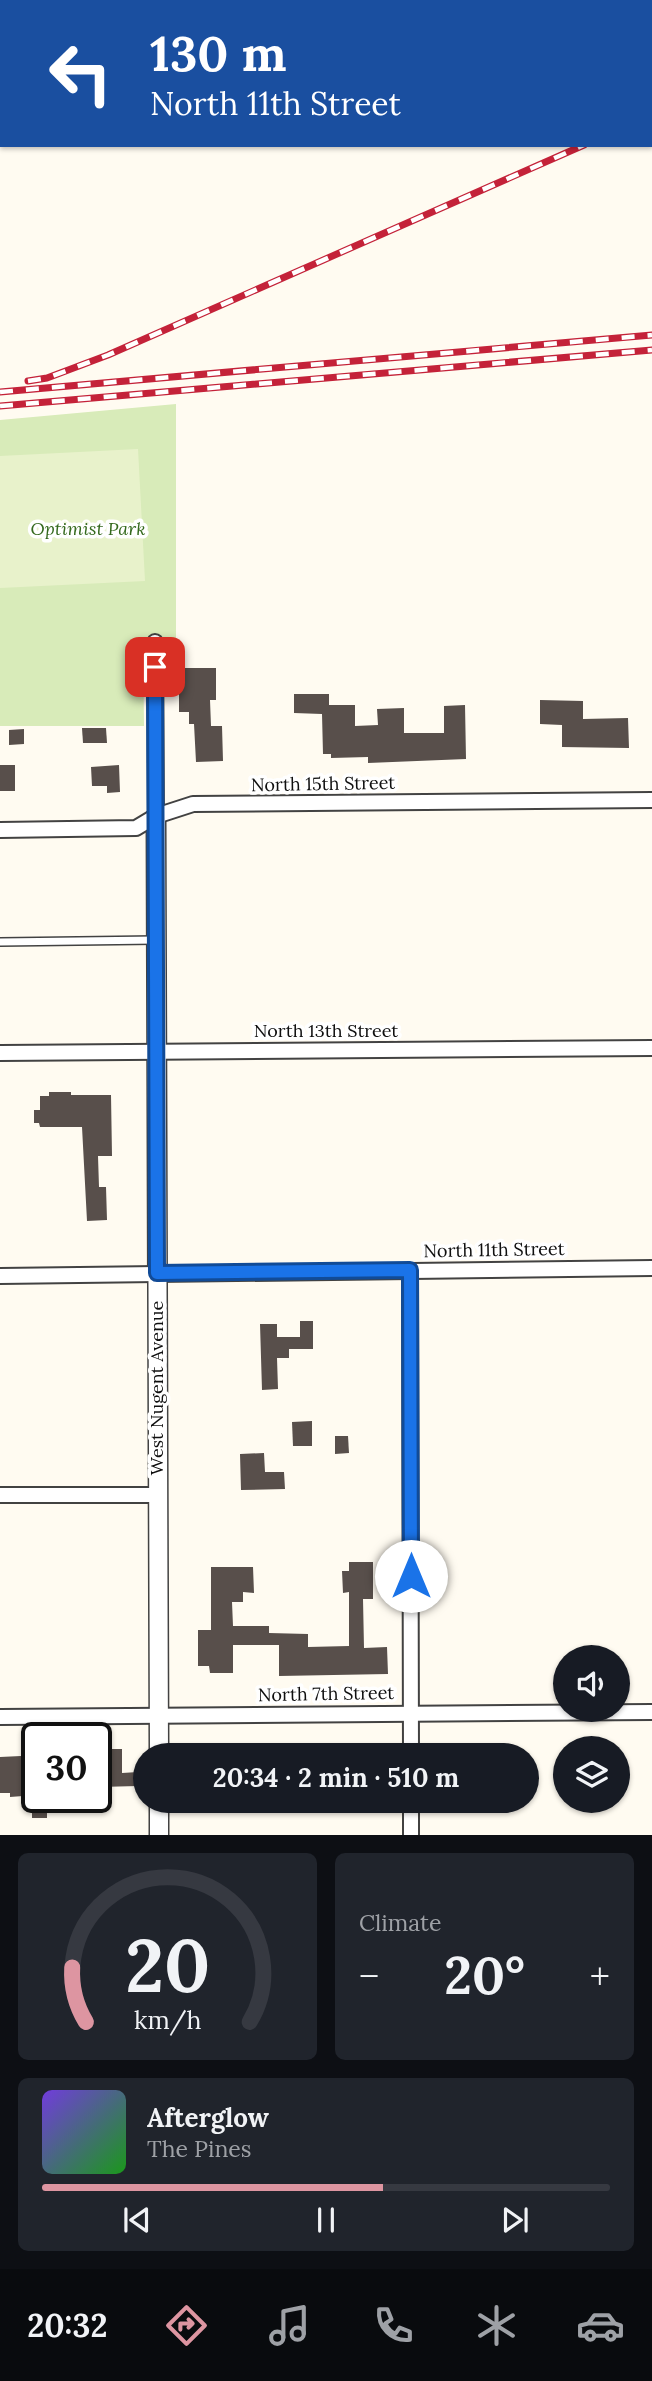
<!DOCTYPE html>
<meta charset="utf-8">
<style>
body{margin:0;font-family:Lora,serif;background:#20242c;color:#f1f3f6;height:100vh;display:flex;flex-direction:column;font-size:26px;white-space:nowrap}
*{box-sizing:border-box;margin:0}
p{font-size:23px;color:#9ea1a6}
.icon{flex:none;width:38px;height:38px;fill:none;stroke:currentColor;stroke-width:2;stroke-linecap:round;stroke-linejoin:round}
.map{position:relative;height:1835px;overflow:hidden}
.details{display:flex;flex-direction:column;gap:18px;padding:18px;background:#0d0f14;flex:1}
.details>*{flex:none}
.banner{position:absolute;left:0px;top:0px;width:653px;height:147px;box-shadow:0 2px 5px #0004;background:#1a4fa0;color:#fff;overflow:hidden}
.tools{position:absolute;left:553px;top:1645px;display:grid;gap:14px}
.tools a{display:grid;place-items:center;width:77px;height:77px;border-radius:50%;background:#171b24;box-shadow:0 2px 5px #0004;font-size:35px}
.speed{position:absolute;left:21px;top:1722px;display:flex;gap:14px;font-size:35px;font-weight:700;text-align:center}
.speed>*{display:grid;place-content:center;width:91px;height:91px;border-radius:50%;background:#171b24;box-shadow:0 2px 5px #0004;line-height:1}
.speed .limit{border:4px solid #111;border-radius:10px;background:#fff;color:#111}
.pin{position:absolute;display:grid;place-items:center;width:60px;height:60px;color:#fff;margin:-30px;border-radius:14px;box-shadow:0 4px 10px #0006}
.me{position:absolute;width:77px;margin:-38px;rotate:0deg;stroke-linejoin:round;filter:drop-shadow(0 0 5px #0008)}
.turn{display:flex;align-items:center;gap:24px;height:147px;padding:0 35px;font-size:32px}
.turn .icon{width:91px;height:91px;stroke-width:2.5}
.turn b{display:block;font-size:49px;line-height:60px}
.big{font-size:52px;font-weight:800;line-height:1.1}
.details .card{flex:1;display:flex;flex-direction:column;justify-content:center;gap:10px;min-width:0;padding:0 24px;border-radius:10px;background:#20242c}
.details .dial{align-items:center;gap:0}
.dial svg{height:182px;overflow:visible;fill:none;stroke:#363941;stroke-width:7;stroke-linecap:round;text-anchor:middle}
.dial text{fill:#f1f3f6;stroke:none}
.song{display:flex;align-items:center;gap:21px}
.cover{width:84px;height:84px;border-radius:10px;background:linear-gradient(135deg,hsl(260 70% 55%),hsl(120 70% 35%))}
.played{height:7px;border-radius:4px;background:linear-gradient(90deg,#dd95a1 60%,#363941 60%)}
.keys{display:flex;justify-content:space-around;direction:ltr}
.heat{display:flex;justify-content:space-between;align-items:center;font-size:38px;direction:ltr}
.details .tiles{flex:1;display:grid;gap:18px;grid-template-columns:1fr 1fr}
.card:last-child{grid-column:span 2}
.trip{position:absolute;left:133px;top:1743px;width:406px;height:70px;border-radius:35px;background:#171b24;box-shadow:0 2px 5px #0004;font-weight:800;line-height:70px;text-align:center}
.tabs{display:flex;height:112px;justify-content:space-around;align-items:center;background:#090b0e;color:#9ea1a6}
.tabs .icon{width:49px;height:49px}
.tabs .on{color:#dd95a1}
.tabs b{font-size:32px;color:#f1f3f6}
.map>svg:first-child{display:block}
.green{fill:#d8ebb9}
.pitch{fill:#e8f2cb}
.building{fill:#584f4b}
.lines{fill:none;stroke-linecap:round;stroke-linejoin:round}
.service-casing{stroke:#424242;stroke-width:10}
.minor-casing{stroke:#424242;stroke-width:18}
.tertiary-casing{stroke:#424242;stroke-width:21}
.service{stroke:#fff;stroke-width:7}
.minor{stroke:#fff;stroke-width:14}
.tertiary{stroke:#fff;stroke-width:18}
.rail-casing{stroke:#c42239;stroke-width:7}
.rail{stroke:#fff;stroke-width:4.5;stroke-dasharray:13;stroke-linecap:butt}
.route-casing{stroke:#114b97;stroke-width:18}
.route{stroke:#1a73e8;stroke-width:12}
.labels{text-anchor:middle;stroke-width:7;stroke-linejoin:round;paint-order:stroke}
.park-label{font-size:18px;font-style:italic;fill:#34691d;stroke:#fff}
.street-label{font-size:18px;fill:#0f0f0f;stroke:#fff}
</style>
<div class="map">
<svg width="652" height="1835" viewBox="0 0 652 1835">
<rect width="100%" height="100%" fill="#fffbf1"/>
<!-- green -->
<polygon class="green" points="176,404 176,640 143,640 144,726 0,726 0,420"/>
<!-- pitch -->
<polygon class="pitch" points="138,449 145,581 0,588 0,456"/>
<!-- building -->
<g class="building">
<polygon points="179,668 216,668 216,700 210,700 211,726 222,726 223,761 196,762 194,724 189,724 189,712 179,712"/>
<polygon points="294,694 329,694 329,705 355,705 355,726 378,725 377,709 404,708 404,733 444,733 444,706 465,705 466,759 368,763 368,757 331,758 331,754 323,754 322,714 294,713"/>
<polygon points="540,700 583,701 583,719 628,718 629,748 562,747 562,725 540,724"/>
<polygon points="82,728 106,728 107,743 83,743"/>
<polygon points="24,729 24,744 9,745 9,730"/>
<rect x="0" y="765" width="15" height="26"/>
<polygon points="119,765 120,792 107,793 107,786 92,786 91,767"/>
<polygon points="49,1092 71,1092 71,1095 111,1095 112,1156 98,1156 99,1187 106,1187 107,1220 87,1221 82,1127 40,1127 39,1123 34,1123 34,1110 40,1110 40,1096 49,1096"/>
<polygon points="300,1321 313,1321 313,1349 289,1349 289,1358 277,1358 278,1389 262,1390 260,1324 277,1324 277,1337 300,1337"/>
<polygon points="312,1421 312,1446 293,1446 292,1422"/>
<polygon points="335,1436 348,1436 349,1453 335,1454"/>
<polygon points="264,1453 265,1472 284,1472 285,1489 241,1490 240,1454"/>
<polygon points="349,1562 373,1562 373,1599 363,1599 364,1648 387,1647 388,1674 279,1676 279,1645 233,1645 233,1673 210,1673 209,1666 198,1666 198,1630 211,1630 211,1567 253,1567 254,1593 243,1592 243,1602 232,1602 233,1626 269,1626 269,1633 308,1634 308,1647 349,1646 349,1592 343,1593 342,1571 349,1571"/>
<polygon points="101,1749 122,1749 122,1773 138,1772 138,1786 99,1787"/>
<polygon points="21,1756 23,1796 10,1797 10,1793 0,1793 0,1757"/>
<rect x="32" y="1802" width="15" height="16"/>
</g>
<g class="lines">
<!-- service casing -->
<g class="service-casing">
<polyline id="service" points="0,942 156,940"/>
</g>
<!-- minor casing -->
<g class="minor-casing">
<g id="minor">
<polyline points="155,642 156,816"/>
<polyline points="0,830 136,828 156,816 193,804 652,800"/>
<polyline points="0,1053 652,1048"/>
<polyline points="410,1271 411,1755"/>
<polyline points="0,1276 652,1268"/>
<polyline points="0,1495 158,1495"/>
<polyline points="0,1717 652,1712"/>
<polyline points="411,1801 411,1835"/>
</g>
</g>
<!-- tertiary casing -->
<g class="tertiary-casing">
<g id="tertiary">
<polyline points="156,816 159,1755"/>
<polyline points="159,1801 159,1835"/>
</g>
</g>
<!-- service -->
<use href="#service" class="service"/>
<!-- minor -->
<use href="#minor" class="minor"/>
<!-- tertiary -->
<use href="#tertiary" class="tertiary"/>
<!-- rail casing -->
<g class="rail-casing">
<g id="rail">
<polyline points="651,116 652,116"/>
<polyline points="28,381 47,378 108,355 584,145"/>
<polyline points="0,392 652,335"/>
<polyline points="0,406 652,350"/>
</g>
</g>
<!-- rail -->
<use href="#rail" class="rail"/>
</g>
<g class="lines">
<!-- route casing -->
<g class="route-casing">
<polyline id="route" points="155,667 157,1273 410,1270 411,1576"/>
</g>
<!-- route -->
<use href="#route" class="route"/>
</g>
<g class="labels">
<!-- park labels -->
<g class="park-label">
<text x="88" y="535">Optimist Park</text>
</g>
<!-- street labels -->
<g class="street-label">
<text transform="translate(323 784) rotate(-1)" y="6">North 15th Street</text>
<text x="326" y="1037">North 13th Street</text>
<text transform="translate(494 1250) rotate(-1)" y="6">North 11th Street</text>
<text transform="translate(157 1388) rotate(-90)" y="6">West Nugent Avenue</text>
<text transform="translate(326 1694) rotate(-1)" y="6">North 7th Street</text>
</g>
</g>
</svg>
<div class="tools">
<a><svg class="icon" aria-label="sound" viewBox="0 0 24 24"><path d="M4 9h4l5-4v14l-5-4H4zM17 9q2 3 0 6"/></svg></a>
<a><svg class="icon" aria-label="layers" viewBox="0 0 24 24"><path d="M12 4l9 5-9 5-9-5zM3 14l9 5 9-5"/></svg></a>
</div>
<div class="speed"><div class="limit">30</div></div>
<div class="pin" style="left:155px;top:667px;background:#d93025"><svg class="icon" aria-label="arrive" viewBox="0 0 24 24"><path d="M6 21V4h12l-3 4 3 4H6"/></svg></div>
<svg class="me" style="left:411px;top:1576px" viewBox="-20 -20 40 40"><circle r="19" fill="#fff"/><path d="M0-13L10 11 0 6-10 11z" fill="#1a73e8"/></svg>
<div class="trip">20:34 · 2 min · 510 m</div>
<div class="banner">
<div class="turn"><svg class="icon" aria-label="left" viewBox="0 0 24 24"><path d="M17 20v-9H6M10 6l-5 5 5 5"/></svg><div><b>130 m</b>North 11th Street</div></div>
</div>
</div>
<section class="details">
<div class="tiles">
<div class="card dial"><svg viewBox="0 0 100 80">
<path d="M14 69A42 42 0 1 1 86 69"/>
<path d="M14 69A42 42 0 0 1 8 45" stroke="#dd95a1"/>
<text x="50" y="56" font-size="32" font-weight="700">20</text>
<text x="50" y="72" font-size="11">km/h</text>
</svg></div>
<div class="card"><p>Climate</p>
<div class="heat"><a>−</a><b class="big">20°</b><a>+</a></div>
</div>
<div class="card">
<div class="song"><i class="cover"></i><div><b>Afterglow</b><p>The Pines</p></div></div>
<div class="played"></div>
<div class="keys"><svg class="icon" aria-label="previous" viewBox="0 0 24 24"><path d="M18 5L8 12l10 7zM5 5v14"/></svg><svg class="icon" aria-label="pause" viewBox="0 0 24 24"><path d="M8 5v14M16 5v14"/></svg><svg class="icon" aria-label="next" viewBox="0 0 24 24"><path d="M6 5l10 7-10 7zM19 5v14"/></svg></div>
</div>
</div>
</section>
<nav class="tabs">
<b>20:32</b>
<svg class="icon on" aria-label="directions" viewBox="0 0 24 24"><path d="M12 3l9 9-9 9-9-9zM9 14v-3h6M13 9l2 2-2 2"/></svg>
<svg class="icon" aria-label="music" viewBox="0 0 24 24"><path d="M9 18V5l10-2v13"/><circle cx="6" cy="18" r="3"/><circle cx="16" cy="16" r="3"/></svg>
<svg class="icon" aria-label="phone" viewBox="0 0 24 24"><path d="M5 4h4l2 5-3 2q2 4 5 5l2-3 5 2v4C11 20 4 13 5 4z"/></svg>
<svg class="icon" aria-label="climate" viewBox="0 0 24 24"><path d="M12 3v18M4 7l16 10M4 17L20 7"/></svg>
<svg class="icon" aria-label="car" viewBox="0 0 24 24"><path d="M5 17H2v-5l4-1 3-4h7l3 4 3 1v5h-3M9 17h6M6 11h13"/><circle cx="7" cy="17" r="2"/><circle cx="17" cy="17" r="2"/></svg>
</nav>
